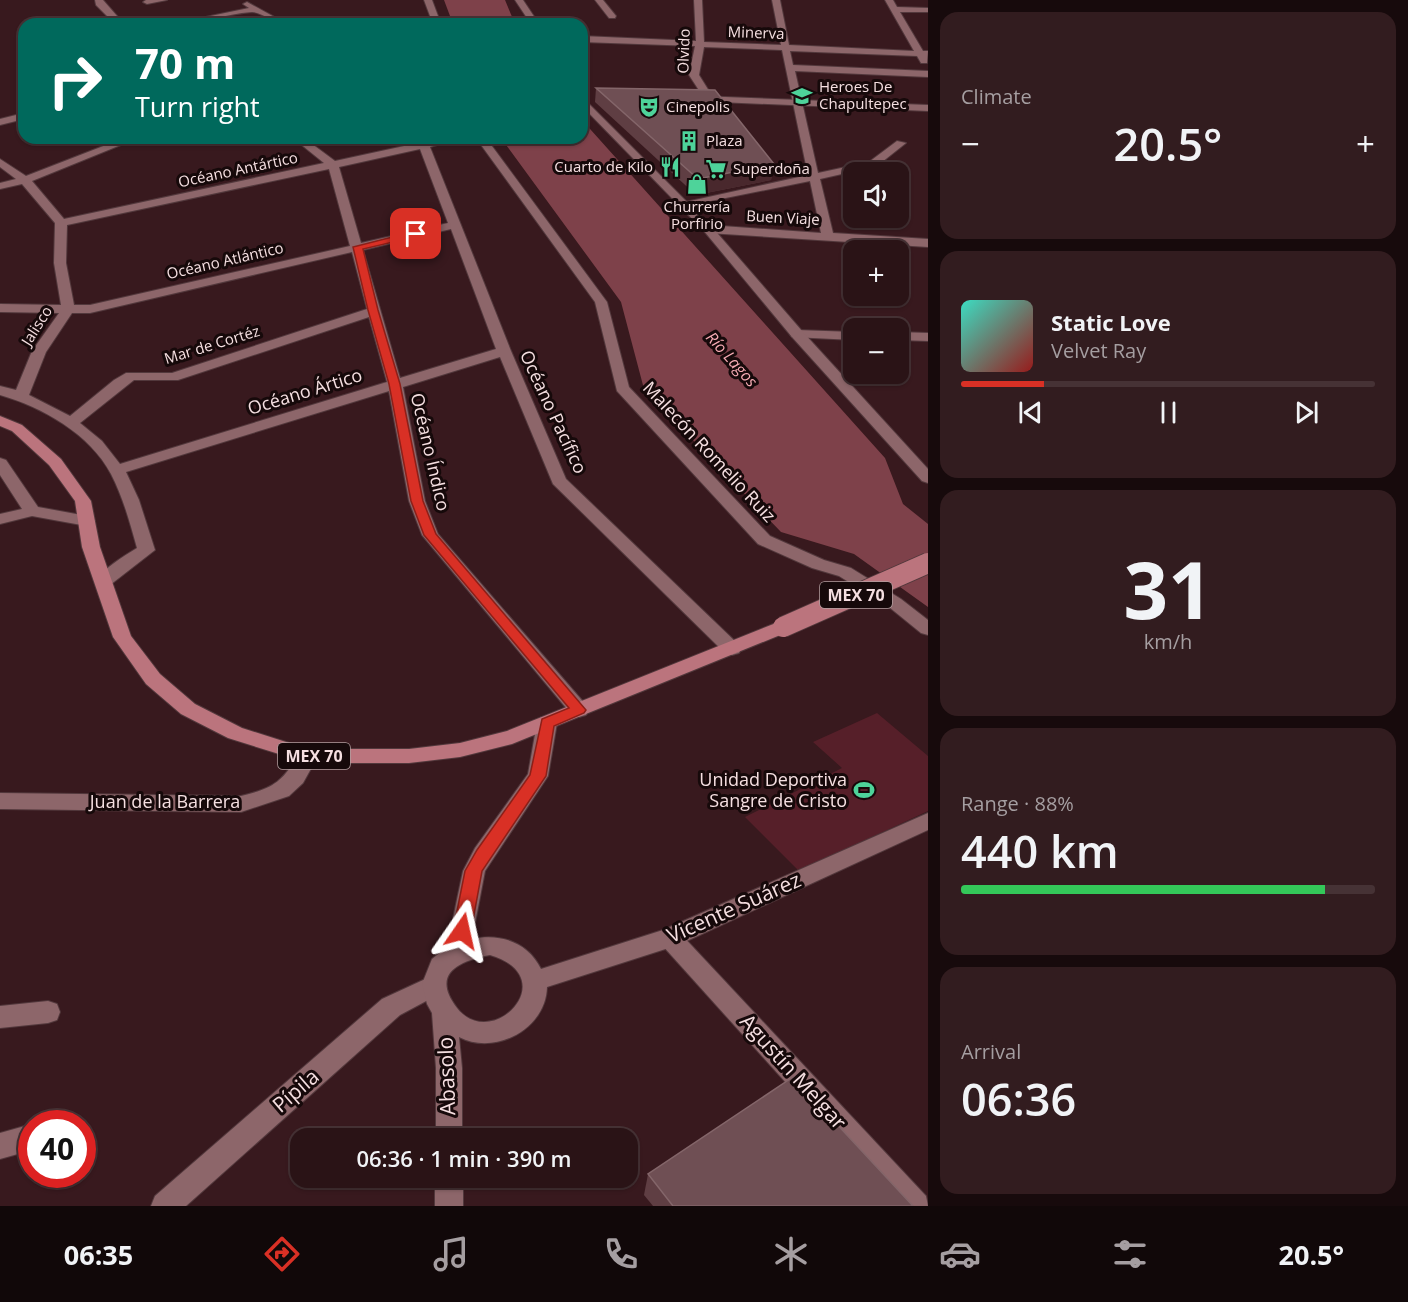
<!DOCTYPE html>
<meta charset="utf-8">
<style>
body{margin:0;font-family:"Open Sans",sans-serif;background:#321c1f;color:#f1f3f6;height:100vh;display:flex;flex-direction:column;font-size:22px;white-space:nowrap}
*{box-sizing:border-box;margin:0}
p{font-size:20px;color:#a59ea1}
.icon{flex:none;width:33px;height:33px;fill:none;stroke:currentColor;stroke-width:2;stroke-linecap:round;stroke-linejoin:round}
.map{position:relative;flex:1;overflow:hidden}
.drawer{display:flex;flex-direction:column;gap:12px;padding:12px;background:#170a0c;width:480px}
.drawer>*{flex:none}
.guide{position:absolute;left:18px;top:18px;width:570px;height:126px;border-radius:18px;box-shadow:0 2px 4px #0004,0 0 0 2px #463235;background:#00695c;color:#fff;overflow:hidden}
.buttons{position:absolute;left:843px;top:162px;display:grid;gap:12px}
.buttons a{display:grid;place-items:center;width:66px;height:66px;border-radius:12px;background:#2a1316;box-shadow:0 2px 4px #0004,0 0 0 2px #463235;font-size:30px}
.speed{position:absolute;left:18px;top:1110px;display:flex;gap:12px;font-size:30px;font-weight:700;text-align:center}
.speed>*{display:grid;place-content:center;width:78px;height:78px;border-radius:50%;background:#2a1316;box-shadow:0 2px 4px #0004,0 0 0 2px #463235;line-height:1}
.speed .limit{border:9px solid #d22;background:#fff;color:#111}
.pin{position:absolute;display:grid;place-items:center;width:51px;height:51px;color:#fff;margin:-26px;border-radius:12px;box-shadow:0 3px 9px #0006}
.me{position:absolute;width:66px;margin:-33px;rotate:11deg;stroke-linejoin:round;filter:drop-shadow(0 0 4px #0008)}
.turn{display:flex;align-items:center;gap:21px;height:126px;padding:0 18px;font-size:27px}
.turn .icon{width:78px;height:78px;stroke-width:2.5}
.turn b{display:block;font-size:42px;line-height:51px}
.big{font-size:45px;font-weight:600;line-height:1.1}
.drawer .tile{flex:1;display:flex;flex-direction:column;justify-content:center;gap:9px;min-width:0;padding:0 21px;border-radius:18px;background:#321c1f}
.drawer .dial{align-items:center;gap:0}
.dial b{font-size:78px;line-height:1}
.song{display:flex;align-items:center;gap:18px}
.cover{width:72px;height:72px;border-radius:9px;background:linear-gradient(135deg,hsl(170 70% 55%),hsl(0 70% 35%))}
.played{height:6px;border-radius:3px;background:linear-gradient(90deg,#d93025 20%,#463235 20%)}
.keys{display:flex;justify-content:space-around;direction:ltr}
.heat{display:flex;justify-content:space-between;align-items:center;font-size:33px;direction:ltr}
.charge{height:9px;border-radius:4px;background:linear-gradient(90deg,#34c759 88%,#463235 0)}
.trip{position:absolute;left:290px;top:1128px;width:348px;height:60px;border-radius:18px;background:#2a1316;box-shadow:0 2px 4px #0004,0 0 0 2px #463235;font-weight:600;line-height:60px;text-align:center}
.tabs{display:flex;height:96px;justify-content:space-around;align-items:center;background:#110809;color:#a59ea1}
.tabs .icon{width:42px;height:42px}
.tabs .selected{color:#d93025}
.tabs b{font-size:27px;color:#f1f3f6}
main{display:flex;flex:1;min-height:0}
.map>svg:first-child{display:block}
.green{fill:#561f29}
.water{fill:#7e414a}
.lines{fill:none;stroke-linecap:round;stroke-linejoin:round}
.minor-casing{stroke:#52383c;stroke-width:2}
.tertiary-casing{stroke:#52383c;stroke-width:2}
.primary-casing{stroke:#52383c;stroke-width:2}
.minor{fill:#8d666a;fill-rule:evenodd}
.tertiary{fill:#8d666a;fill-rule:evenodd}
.primary{fill:#bb747d;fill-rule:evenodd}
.primary-bridge-casing{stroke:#52383c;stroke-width:22;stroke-linecap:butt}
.primary-bridge{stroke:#bb747d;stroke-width:20}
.wall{fill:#5f3e43}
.shaded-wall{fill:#49282d}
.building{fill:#6f4f54;stroke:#84666a;stroke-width:1.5}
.route{fill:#d93025;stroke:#8d1f18;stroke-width:1.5}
.labels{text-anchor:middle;stroke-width:6;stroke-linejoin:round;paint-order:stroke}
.far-street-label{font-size:15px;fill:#f5dfe1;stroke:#16090a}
.far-poi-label{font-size:15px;fill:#f5dfe1;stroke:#16090a;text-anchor:start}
.far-water-label{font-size:16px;font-style:italic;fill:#f8acb5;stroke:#16090a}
.shield{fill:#16090a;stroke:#b29fa0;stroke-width:1.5}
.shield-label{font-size:16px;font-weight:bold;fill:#f5dfe1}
.street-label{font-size:18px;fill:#f5dfe1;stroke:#16090a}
.poi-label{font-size:18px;fill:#f5dfe1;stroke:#16090a;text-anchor:end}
.near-street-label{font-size:21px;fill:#f5dfe1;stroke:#16090a}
</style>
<main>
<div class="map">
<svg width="928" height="1206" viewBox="0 0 928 1206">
<rect width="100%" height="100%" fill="#38191e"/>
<!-- green -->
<polygon class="green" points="877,713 928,756 928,811 799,871 745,817 842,768 813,742"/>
<!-- water -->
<g class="water">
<polygon points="444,0 505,0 515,24 453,24"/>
<polygon points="582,120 885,458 903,504 928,524 928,607 854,554 781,532 644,389 621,302 501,138 582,138"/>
</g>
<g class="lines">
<!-- minor casing -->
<g class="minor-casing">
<g id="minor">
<polygon points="95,0 103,0 124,24 115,24 96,5"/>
<polygon points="146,0 167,0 147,4 143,2"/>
<polygon points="595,0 603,0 616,16 615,18 609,18"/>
<polygon points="694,0 702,0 704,42 781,45 772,0 780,0 789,45 914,51 885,0 893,0 897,7 928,8 928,12 900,12 923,51 928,51 927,63 921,63 917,56 790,51 793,65 928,71 928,77 795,71 818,173 869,162 897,141 906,143 877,166 820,179 833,233 928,239 928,247 708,233 702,229 708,225 821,233 810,181 681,207 681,203 808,175 782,50 704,47 699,75 714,99 709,102 706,101 689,75 695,46 582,42 582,36 696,41"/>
<path d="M247,2l40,22c-14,0 -24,-12 -35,-12 -27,2 -53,12 -80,12l77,-16 -6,-4z"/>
<polygon points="365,21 371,24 362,24"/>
<polygon points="24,113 24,119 0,125 0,119"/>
<path d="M124,138h14l-106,43 32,38 260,-56 -31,-25h11l31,23 83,-18 -2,-5h10l1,3 16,-3h19l-32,9 81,204 55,128 173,166 2,4 -2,4 -7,2 -7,-2 -172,-169 -53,-127 -97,30 22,114 13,33 148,171 3,5 -3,5 -7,2 -7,-2 -150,-180 -13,-34 -20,-110 -263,81 13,28 16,50 -45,35h-12l-3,-4c11,-14 27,-24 42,-33 -7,-25 -14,-51 -26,-74 -21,-40 -69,-67 -111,-79v-9l16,4 16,-39 27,-38 -59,-1v-8l61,1 -7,-42 1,-40 -33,-39 -22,5v-6l16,-4 -16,-12v-8l26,17zM420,149l28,74 -87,20 -22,-76zM329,169l21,77 -260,59h-16l-8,-42 1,-38zM451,229l45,120 -96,29 -37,-128zM352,252l15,57 -195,64h-46l-12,7 -44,36 -41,-21 17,-43 26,-39h18zM369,317l18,65 -267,82 -18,-23 -22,-18 54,-43h44z"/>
<polygon points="797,330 854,332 854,340 792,337 790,334"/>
<polygon points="898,332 928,333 928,341 898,340"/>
<polygon points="0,458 6,460 38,507 87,516 95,521 87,526 32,516 0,524 0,514 22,509 0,475"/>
<path d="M308,749l7,2 3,5 -15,27 -14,13 -48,16 -241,-3v-16l241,3c34,-8 42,-15 60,-45z"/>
<polygon points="670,928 678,931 926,1196 928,1206 897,1206 662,945 658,938 662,931"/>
<polygon points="434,975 443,978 446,985 443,992 400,1015 186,1206 151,1206 155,1196 382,999"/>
<polygon points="48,1001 57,1004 60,1012 57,1020 48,1023 0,1028 0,1006"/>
<polygon points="32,1124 32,1150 0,1159 0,1133"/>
</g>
</g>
<!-- tertiary casing -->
<g class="tertiary-casing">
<g id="tertiary">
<polygon points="424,0 432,0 441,24 433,24"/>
<polygon points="515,0 523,0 539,24 531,24"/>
<polygon points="699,96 928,105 928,111 696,101 694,99"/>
<polygon points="582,97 712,227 802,331 928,469 928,483 922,481 792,337 704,231 582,106"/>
<polygon points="476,138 486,138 607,302 629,387 770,536 824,560 851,568 901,599 928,620 928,635 921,633 889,607 839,576 812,568 758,544 617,391 595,302"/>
<path d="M547,716l7,2 3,5 -9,53 -63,95 -13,68c28,-6 56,3 69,30l122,-39 265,-117v17l-250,115 -131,42c-1,42 -52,69 -88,50l3,31v70h-26v-70l-4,-55 -5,-9 -5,-20 10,-25 15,-12 16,-76 12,-23 53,-74 9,-51 3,-5zM490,955c75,22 2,98 -33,53 -27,-35 3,-47 33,-53z"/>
<rect x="435" y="1178" width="28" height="28"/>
</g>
</g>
<!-- primary casing -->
<g class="primary-casing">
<polygon id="primary" points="0,416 22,425 61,459 91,501 100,547 131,636 160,674 195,704 242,728 308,749 409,749 460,743 507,731 776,623 790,623 792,627 790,631 512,744 460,757 409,763 308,763 228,738 181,714 146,684 113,637 82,547 75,501 49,465 12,431 0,426"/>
</g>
<!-- minor -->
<use href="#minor" class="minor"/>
<!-- tertiary -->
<use href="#tertiary" class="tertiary"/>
<!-- primary -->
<use href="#primary" class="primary"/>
<!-- primary-bridge casing -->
<g class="primary-bridge-casing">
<polyline id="primary-bridge" points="783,627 928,563"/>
</g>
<!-- primary-bridge -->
<use href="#primary-bridge" class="primary-bridge"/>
</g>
<!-- wall -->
<g class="wall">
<polygon points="596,88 774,164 771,180 696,195 595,102"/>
<polygon points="648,1174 913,1206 653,1206 644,1195"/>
</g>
<!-- shaded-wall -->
<polygon class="shaded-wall" points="774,164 771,180 696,195 698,179"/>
<!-- building -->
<g class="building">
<polygon points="596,88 715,90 774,164 698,179"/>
<polygon points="793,1077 913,1206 673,1206 648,1174"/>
</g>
<!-- route -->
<polygon class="route" points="416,231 419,232 419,236 363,249 378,310 400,384 423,501 436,534 586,710 584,713 554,726 546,776 482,871 471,931 468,936 462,938 456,936 453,931 465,871 477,850 530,775 542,719 569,708 424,535 411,501 389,384 368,310 353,247"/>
<!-- icons -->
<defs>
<g id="school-bare" transform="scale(1.62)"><path d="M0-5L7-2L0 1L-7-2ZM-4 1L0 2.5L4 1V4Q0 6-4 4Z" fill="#4ed39a" stroke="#16090a" stroke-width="2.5" paint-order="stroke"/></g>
<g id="theatre-bare" transform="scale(1.62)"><path d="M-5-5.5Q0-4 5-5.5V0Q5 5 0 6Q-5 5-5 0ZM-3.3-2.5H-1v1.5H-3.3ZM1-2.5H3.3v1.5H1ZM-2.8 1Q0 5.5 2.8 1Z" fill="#4ed39a" stroke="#16090a" stroke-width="2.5" paint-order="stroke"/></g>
<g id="building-bare" transform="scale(1.62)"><path d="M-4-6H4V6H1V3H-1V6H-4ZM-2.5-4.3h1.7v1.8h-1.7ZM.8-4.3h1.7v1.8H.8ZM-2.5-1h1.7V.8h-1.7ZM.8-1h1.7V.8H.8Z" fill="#4ed39a" stroke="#16090a" stroke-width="2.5" paint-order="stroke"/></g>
<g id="restaurant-bare" transform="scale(1.62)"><path d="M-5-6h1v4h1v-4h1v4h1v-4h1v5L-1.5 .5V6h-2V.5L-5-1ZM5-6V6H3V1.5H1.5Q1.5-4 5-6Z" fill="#4ed39a" stroke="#16090a" stroke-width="2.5" paint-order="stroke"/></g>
<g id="supermarket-bare" transform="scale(1.62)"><path d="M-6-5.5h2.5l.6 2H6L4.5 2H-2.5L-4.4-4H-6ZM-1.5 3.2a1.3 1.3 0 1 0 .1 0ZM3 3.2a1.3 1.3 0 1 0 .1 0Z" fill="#4ed39a" stroke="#16090a" stroke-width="2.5" paint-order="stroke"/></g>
<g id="shop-bare" transform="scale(1.62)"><path d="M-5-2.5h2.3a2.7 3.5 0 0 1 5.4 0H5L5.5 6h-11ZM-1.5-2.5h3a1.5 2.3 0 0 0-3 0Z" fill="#4ed39a" stroke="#16090a" stroke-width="2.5" paint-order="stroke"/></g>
<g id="stadium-bare" transform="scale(1.62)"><path d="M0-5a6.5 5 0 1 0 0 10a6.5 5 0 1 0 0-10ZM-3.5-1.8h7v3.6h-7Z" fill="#4ed39a" stroke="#16090a" stroke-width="2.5" paint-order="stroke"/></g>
</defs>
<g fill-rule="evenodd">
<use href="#school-bare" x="802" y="96"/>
<use href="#theatre-bare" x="649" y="107"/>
<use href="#building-bare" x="689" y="141"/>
<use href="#restaurant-bare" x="670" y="167"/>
<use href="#supermarket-bare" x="716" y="169"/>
<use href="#shop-bare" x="697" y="184"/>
<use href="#stadium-bare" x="864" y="790"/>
</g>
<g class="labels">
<!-- far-street labels -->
<g class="far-street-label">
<text transform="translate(756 33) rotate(2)" y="5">Minerva</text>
<text transform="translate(684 51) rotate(-88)" y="5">Olvido</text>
<text transform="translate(238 170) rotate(-12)" y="5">Océano Antártico</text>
<text transform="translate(783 218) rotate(3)" y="5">Buen Viaje</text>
<text transform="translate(225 261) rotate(-13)" y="5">Océano Atlántico</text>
<text transform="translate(37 326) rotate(-58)" y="5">Jalisco</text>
<text transform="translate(212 345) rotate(-17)" y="5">Mar de Cortéz</text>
</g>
<!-- far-poi labels -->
<g class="far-poi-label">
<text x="819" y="92">Heroes De<tspan x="819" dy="17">Chapultepec</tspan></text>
<text x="666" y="112">Cinepolis</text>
<text x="706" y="146">Plaza</text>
<text x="653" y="172" text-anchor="end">Cuarto de Kilo</text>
<text x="733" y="174">Superdoña</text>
<text x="697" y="212" text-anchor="middle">Churrería<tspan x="697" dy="17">Porfirio</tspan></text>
</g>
<!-- far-water labels -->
<g class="far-water-label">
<text transform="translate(732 359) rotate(48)" y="6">Río Lagos</text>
</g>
<!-- shield labels -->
<g class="shield">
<rect x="820" y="582" width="72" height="26" rx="4.5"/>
<rect x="278" y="743" width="72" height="26" rx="4.5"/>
</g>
<g class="shield-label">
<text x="856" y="601">MEX 70</text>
<text x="314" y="762">MEX 70</text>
</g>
<!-- street labels -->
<g class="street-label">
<text transform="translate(305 392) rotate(-17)" y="6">Océano Ártico</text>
<text transform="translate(553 412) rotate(65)" y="6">Océano Pacífico</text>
<text transform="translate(430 452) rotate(77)" y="6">Océano Índico</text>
<text transform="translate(709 452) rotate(47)" y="6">Malecón Romelio Ruiz</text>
<text x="165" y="808">Juan de la Barrera</text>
</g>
<!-- poi labels -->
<g class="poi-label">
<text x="847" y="786">Unidad Deportiva<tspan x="847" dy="21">Sangre de Cristo</tspan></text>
</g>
<!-- near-street labels -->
<g class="near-street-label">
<text transform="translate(734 908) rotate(-24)" y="7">Vicente Suárez</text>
<text transform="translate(793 1072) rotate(48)" y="7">Agustín Melgar</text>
<text transform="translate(447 1076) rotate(-92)" y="7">Abasolo</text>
<text transform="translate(296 1091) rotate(-41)" y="7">Pípila</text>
</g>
</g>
</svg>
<div class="buttons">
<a><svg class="icon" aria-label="sound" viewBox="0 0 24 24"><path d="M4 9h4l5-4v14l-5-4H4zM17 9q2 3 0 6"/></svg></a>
<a>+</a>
<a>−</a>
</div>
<div class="speed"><div class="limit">40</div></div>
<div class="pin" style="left:416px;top:234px;background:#d93025"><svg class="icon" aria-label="arrive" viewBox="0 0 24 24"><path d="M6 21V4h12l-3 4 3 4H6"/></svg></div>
<svg class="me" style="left:462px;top:931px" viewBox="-20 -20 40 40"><path d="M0-17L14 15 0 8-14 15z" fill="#d93025" stroke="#fff" stroke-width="4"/></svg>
<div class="trip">06:36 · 1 min · 390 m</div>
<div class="guide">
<div class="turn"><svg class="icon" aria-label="right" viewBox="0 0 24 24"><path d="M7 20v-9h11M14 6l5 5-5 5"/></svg><div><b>70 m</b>Turn right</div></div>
</div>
</div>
<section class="drawer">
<div class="tile"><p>Climate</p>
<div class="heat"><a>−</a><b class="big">20.5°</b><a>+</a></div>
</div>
<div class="tile">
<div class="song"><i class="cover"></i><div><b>Static Love</b><p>Velvet Ray</p></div></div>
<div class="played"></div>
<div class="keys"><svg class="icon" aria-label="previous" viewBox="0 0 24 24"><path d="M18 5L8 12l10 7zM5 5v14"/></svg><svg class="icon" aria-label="pause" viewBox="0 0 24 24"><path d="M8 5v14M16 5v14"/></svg><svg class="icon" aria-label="next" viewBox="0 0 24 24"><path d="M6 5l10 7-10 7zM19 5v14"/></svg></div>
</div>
<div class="tile dial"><b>31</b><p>km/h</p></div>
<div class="tile"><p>Range · 88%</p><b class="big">440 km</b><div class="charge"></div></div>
<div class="tile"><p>Arrival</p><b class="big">06:36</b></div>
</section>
</main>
<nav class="tabs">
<b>06:35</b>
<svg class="icon selected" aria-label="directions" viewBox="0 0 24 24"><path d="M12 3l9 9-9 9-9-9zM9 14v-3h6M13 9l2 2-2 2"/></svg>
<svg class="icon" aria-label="music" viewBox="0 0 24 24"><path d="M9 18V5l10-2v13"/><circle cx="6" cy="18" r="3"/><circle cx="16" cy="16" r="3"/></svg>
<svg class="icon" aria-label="phone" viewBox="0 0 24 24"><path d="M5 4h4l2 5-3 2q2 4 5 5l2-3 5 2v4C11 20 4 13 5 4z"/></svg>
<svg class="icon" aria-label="climate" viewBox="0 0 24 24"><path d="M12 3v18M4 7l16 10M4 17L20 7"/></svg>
<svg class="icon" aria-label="car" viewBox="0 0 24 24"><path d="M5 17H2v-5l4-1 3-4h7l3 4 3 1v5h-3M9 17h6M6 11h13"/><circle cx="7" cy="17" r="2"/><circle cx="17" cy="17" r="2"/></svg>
<svg class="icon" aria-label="filters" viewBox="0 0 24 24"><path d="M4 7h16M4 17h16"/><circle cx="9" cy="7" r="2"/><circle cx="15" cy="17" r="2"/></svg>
<b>20.5°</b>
</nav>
